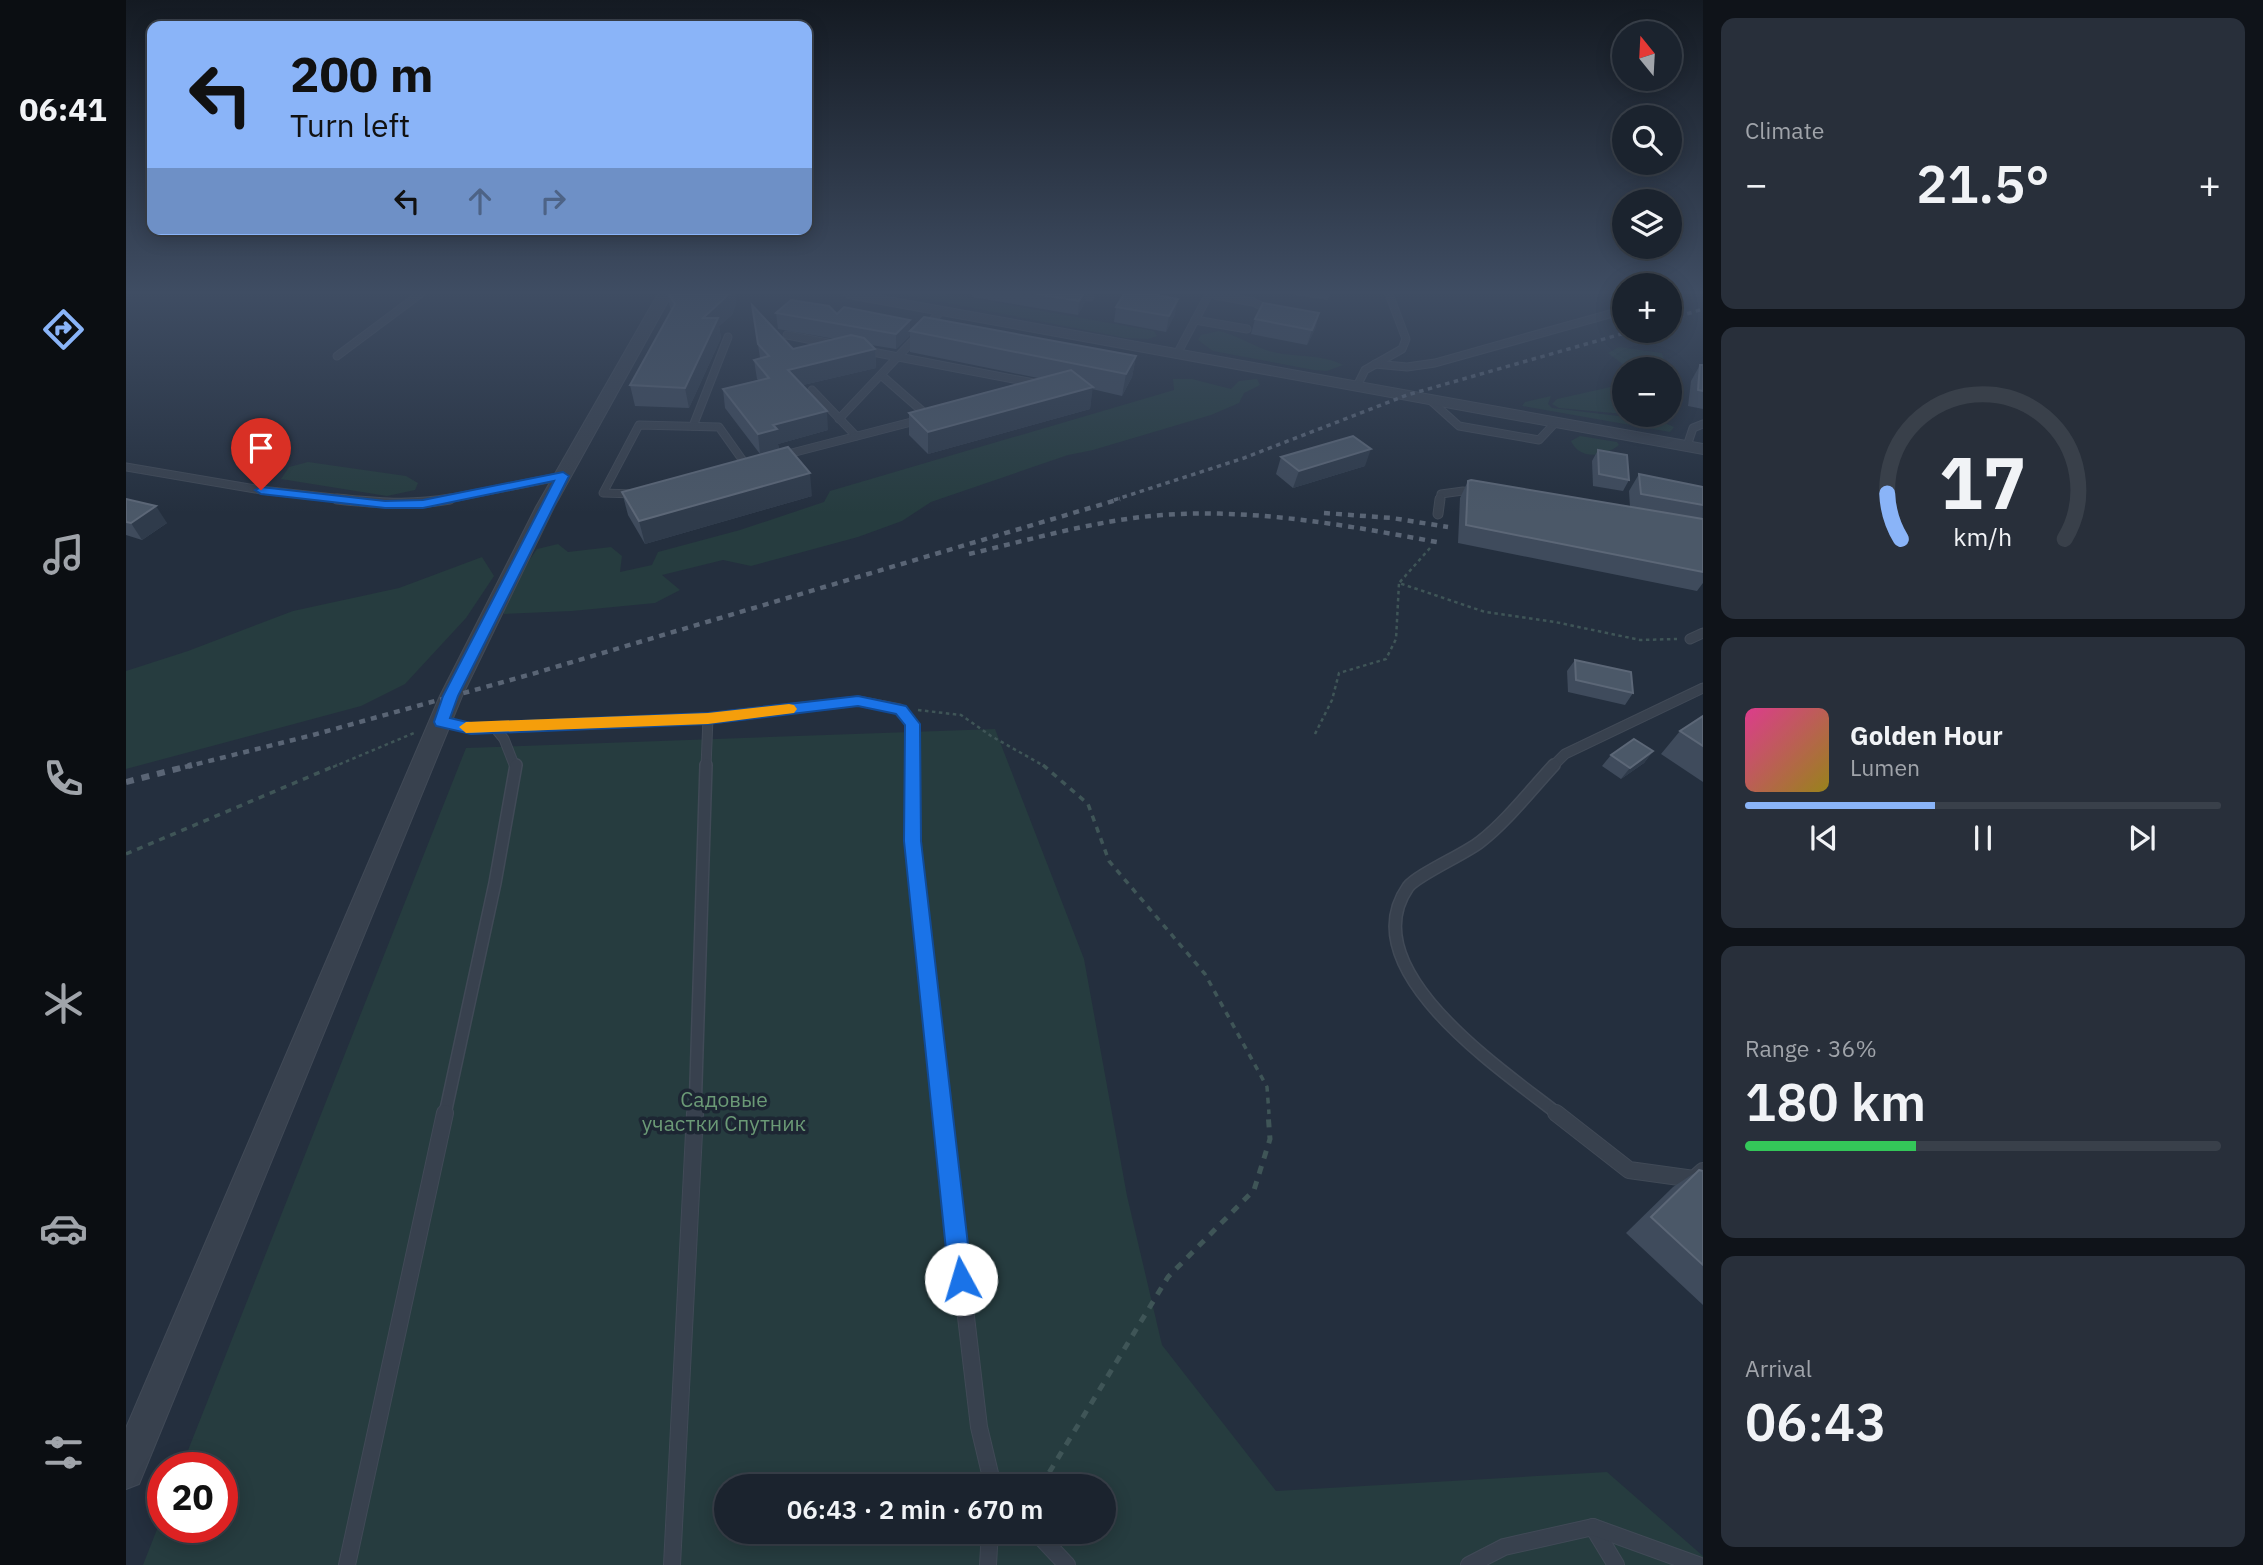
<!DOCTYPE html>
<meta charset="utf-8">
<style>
body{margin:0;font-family:"IBM Plex Sans",sans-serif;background:#282f3a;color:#f1f3f6;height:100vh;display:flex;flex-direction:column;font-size:26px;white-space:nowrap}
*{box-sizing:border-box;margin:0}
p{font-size:23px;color:#a0a4aa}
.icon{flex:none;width:38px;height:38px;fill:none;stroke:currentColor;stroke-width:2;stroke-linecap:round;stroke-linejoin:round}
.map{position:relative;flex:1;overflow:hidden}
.drawer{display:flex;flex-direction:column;gap:18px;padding:18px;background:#0f1319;width:560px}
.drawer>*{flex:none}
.top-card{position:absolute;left:21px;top:21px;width:665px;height:214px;border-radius:14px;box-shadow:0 4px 18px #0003,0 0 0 2px #39404a;background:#8ab4f8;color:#111;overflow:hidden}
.needle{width:46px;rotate:342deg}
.controls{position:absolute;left:1486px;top:21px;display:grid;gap:14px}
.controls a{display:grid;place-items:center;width:70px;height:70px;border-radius:50%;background:#1b232e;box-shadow:0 4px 18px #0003,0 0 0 2px #39404a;font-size:35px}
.speed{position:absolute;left:21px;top:1452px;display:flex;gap:14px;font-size:35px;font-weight:700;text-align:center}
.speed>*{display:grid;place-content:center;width:91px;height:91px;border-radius:50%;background:#1b232e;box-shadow:0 4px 18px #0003,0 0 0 2px #39404a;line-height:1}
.speed .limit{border:10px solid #d22;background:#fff;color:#111}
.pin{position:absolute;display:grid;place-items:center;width:60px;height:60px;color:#fff;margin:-72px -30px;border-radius:50% 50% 50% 0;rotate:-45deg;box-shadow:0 0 7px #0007}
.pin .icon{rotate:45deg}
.me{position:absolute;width:77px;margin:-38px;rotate:354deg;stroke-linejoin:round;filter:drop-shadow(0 0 5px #0008)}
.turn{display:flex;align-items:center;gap:24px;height:147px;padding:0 28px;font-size:32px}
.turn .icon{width:91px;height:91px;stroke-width:2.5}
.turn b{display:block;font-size:49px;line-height:60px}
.lanes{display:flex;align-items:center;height:66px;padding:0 28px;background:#0003;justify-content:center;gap:35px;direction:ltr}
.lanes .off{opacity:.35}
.big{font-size:52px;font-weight:600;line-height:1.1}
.drawer .card{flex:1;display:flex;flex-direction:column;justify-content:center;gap:10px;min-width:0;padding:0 24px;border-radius:14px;background:#282f3a}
.drawer .dial{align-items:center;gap:0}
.dial svg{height:182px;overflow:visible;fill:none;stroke:#39404a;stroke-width:7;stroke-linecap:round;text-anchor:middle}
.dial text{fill:#f1f3f6;stroke:none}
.song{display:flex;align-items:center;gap:21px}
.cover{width:84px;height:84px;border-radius:10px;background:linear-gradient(135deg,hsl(330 70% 55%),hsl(50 70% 35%))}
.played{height:7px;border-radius:4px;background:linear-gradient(90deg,#8ab4f8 40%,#39404a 40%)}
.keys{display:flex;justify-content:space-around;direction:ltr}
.heat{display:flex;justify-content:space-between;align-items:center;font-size:38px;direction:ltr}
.charge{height:10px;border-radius:5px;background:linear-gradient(90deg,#34c759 36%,#39404a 0)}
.trip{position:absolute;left:588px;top:1474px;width:402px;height:70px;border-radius:35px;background:#1b232e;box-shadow:0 4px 18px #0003,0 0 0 2px #39404a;font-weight:600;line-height:70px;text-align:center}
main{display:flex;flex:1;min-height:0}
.tabs{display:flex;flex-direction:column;width:126px;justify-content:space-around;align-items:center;background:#0b0e12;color:#a0a4aa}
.tabs .icon{width:49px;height:49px}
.tabs .active{color:#8ab4f8}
.tabs b{font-size:32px;color:#f1f3f6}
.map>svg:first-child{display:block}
.green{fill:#263c3f;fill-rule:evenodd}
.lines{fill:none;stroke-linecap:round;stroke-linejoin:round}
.service-far3-casing{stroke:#414a57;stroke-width:9}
.service-far2-casing{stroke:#414a57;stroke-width:11}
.service-far1-casing{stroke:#414a57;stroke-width:14}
.service-casing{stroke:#414a57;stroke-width:18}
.minor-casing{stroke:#414a57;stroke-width:2}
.path-far2{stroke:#3f5557;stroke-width:2.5;stroke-dasharray:3.5 3.5;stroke-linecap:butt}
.path-far1{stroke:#3f5557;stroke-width:3.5;stroke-dasharray:6 6;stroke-linecap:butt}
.path{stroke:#3f5557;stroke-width:5;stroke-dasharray:8 8;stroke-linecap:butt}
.service-far3{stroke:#38414e;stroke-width:7}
.service-far2{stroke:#38414e;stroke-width:9}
.service-far1{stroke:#38414e;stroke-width:11}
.service{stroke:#38414e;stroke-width:16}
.minor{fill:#38414e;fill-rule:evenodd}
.rail-far2{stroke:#5a6575;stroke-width:3.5;stroke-dasharray:4.5 4.5;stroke-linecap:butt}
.rail-far1{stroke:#5a6575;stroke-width:4.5;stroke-dasharray:6 6;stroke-linecap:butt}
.rail{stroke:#5a6575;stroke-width:6;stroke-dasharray:8 8;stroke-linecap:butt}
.wall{fill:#3f4b5c}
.shaded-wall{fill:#2f3b4b}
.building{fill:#4b5868;stroke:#5c6777;stroke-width:2}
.route{fill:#1a73e8;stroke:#114b97;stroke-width:2}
.slow{fill:#f59e0b}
.labels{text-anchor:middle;stroke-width:7;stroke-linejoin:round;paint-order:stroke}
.near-park-label{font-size:21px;fill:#6b9a76;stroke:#1d2633}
</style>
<main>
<nav class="tabs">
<b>06:41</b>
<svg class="icon active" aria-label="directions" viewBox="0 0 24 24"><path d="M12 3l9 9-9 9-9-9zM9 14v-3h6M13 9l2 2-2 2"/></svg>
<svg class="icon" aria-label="music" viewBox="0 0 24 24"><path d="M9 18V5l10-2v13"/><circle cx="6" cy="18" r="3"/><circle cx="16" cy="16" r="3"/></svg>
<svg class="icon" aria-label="phone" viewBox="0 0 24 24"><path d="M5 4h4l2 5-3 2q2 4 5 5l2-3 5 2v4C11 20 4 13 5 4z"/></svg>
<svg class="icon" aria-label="climate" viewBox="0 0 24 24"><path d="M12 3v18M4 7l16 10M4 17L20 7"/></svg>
<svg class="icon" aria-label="car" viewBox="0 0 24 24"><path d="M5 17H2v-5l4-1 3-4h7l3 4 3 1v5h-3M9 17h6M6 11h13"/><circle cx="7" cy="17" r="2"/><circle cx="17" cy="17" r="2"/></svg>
<svg class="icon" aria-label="filters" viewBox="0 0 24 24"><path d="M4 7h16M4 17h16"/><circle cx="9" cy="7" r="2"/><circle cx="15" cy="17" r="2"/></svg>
</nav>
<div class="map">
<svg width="1577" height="1565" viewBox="0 0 1577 1565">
<rect width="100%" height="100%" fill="#242f3e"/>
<!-- green -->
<g class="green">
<polygon points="776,294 819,294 844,298 1028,331 1031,336 1022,339 1000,338"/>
<path d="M1093,331c17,4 31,13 47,19 24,8 54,3 77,15l-16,6 -13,-1 -101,-19 -15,-11 3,-5z"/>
<polygon points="1493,347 1536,353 1540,369 1503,369 1482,353"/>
<polygon points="1047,379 1066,379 1105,389 1113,381 1131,379 1134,385 1118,393 1113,403 1085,415 967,450 942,455 805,502 776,521 732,537 625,566 597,560 536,575 554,590 529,603 446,611 378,614 376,599 411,549 432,544 442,552 485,547 496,556 494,572 526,565 532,552 614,530 698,502 704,491 1048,390"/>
<polygon points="1498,384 1498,414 1433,408 1426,404 1431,399"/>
<polygon points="1425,396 1422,404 1426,408 1534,421 1548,427 1544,432 1396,406 1399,402"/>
<path d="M1454,436l37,6 2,3c-13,11 -39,16 -48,-4z"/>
<polygon points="182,462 280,476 292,483 289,490 261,496 155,479 163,467"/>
<polygon points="356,557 368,576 340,618 279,684 235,706 0,769 0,671 62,651 167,611 273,588"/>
<path d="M869,729l89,230 43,237 35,149 114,146 331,-19 96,84v9h-1560l20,-51v14h59v-60h-41l285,-720zM600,1486h378v45h-378z"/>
</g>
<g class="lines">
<!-- service-far3 casing -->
<g class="service-far3-casing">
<g id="service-far3">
<polyline points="945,294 964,297"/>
<polyline points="1083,294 1127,302 1146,311"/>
<polyline points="1069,320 1121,329"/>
<polyline points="661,335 707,344"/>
<polyline points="736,350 913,384"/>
<polyline points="1051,354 1083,294"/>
<polyline points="211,356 294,294"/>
<polyline points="1249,364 1281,367 1309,363 1498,310"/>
<polyline points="755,375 803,417"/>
<polyline points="1231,386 1239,370 1276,349 1280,339 1263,294"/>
<polyline points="686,390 730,436"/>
<polyline points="1304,400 1333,426 1413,440 1429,423"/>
<polyline points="713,419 815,311"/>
<polyline points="567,426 602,337"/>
<polyline points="1561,446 1567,428 1577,424"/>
<polyline points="654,456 797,419"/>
<polyline points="0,467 135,490 226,500"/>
<polyline points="509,494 477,493 513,425 593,427 620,465"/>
<polyline points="316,500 437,476"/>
<polyline points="1314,500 1315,494 1337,491 1351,493"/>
</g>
</g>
<!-- service-far2 casing -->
<g class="service-far2-casing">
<g id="service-far2">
<path d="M211,499c39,4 75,7 113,0"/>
<polyline points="1312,514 1314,499"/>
<polyline points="1564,639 1577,633"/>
<polyline points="315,722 345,728 582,718 732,701 774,709 786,724 786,767"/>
<polyline points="369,728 378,739 389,767"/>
<polyline points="580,767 582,718"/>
<polyline points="1426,767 1439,754 1577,688"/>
</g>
</g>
<!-- service-far1 casing -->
<g class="service-far1-casing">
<g id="service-far1">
<polyline points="786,765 786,841 817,1114"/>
<path d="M1428,765c-23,25 -48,57 -74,77 -15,12 -63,33 -72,45 -58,83 97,185 150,227"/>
<polyline points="319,1114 369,883 390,765"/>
<polyline points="569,1114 580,765"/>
</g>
</g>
<!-- service casing -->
<g class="service-casing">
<g id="service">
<polyline points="816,1113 853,1427 867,1486"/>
<polyline points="1430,1113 1503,1170 1568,1179 1577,1171"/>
<polyline points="1467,1527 1490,1565"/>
<polyline points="909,1531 941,1565"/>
<polyline points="221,1565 319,1113"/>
<polyline points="546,1565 569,1113"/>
<polyline points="862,1565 864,1531"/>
<polyline points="1343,1565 1378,1547 1467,1527 1572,1565"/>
</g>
</g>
<!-- minor casing -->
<g class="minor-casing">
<g id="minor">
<polygon points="532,294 546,294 428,507 336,696 13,1484 0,1489 0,1428 314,696 410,507"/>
<polygon points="716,294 745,294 1577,444 1577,454 722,298"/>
</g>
</g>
<!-- path-far2 -->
<g class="path-far2">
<polyline points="1304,548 1273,583 1359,612 1429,622 1514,640 1551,639"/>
<polyline points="792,710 835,715 865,736 920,767"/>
<polyline points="1189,734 1206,700 1213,673 1260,659 1270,639 1273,583"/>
<polyline points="207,767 288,733"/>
</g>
<!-- path-far1 -->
<g class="path-far1">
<polyline points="917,765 962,804 983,861 1079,974 1141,1087 1143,1114"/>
<polyline points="0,854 211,765"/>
</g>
<!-- path -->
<polyline class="path" points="915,1486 1042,1277 1128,1190 1144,1139 1142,1113"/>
<!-- service-far3 -->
<use href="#service-far3" class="service-far3"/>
<!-- service-far2 -->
<use href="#service-far2" class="service-far2"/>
<!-- service-far1 -->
<use href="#service-far1" class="service-far1"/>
<!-- service -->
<use href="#service" class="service"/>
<!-- minor -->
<use href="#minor" class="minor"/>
<!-- rail-far2 -->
<g class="rail-far2">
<polyline points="1544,319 1577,309"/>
<polyline points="988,500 1118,458 1281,395 1506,331"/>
</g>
<!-- rail-far1 -->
<g class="rail-far1">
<polyline points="1198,513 1266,518 1322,527"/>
<path d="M843,554c64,-15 128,-34 193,-39 94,-7 188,11 280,28"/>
<polyline points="59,767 187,735 406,674 994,499"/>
</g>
<!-- rail -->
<polyline class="rail" points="0,782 66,765"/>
</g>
<!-- wall -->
<g class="wall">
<polygon points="541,294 609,294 610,304 606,315 593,326 595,338 563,408 509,406 504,385 545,311"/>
<polygon points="846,294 960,294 959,302 952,315 846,297"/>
<polygon points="1168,294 1204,294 1202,300 1168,295"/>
<polygon points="626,305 667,349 709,339 652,329 650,313 711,314 784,335 770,349 745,345 749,349 750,368 677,385 702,430 652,444 653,449 634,454 599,408 597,389 632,380 631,379 628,360 634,358"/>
<polygon points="990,307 1049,314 1040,332 988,322"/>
<polygon points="1193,313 1189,329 1181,345 1125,334 1129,319"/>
<polygon points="784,331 1010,356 1006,377 996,396 966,389 964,409 802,454 783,435 783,413 912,378 784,352"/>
<polygon points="1574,365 1577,365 1577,409 1562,406 1565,381"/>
<polygon points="1472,450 1503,480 1497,491 1467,486 1466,461"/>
<polygon points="1155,457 1239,466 1167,488 1150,474"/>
<polygon points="1513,474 1577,487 1577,583 1571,591 1332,543 1334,498 1342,481 1504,507 1503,491"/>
<polygon points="496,492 686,496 519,544 502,515"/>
<polygon points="0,499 41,523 16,540 0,535"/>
<polygon points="1449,660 1507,693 1499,705 1442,692 1441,671"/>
<polygon points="1577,716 1577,782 1535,754 1554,731"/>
<polygon points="1527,751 1518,763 1495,779 1476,766 1485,755"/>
<polygon points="1573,1170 1577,1171 1577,1305 1500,1233 1547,1187"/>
</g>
<!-- shaded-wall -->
<g class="shaded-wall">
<polygon points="603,294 609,294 610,304 606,315 593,326 595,338 563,408 559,388 577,318"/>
<polygon points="957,294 960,294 959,302 952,315 953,301"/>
<polygon points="1052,299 1049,314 1040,332 1043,316"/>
<polygon points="1193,313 1189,329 1181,345 1186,330"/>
<polygon points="784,320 784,335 770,349 770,334"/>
<polygon points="749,349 750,368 664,388 662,370"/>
<polygon points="1010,356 1006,377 996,396 1000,374"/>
<polygon points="967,387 964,409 802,454 802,432"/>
<polygon points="701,411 702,430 652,444 653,449 634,454 632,434 647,425"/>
<polygon points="1245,449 1239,466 1167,488 1173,471"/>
<polygon points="684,473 686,496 519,544 513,521"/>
<polygon points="30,506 41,523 16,540 5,523"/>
<polygon points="1527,751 1518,763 1495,779 1504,768"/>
</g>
<!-- building -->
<g class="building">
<polygon points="543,294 603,294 577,318 592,318 559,388 504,385 549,304"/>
<polygon points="910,294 957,294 953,301"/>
<polygon points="998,294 1026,294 1052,299 1043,316 990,307"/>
<polygon points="665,300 703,306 711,314 718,307 784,320 770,334 650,313"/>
<polygon points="1137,303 1193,313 1186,330 1129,319"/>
<polygon points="626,305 667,349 725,335 738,338 749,349 662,370 701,411 647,425 651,429 632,434 597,389 643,378 628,360 643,356 632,344"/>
<polygon points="798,317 1010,356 1000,374 784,331"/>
<polygon points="1574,365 1577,365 1577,391 1572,390"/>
<polygon points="945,370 967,387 802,432 783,413"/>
<polygon points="1227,436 1245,449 1173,471 1155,457"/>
<polygon points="662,447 684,473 513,521 496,492"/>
<polygon points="1472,450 1501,455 1503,480 1473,474"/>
<polygon points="1513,474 1577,487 1577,505 1515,494"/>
<polygon points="1345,480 1577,519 1577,572 1340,525 1342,481"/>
<polygon points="0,499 30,506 5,523 0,522"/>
<polygon points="1449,660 1505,672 1507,693 1450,680"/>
<polygon points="1577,716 1577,746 1554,731"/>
<polygon points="1508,739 1527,751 1504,768 1485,755"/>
<polygon points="1573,1170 1577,1171 1577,1265 1525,1217"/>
</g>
<!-- sky -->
<linearGradient id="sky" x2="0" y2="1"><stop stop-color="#141a22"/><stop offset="0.57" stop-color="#3f4d63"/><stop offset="1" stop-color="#3f4d63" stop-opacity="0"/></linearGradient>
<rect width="1577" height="513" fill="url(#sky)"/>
<!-- route -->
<polygon class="route" points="437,472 443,476 332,696 324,718 345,723 582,713 732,696 780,706 794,724 795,841 846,1279 843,1287 835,1291 827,1287 823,1279 778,841 779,725 770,714 732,706 582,724 345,734 310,726 308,722 317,696 428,481 297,508 259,508 135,494 129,490 135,487 259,501 297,500"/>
<!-- slow -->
<polygon class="slow" points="663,704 668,705 671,709 668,713 582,724 340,733 333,727 340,722 582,713"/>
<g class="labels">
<!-- near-park labels -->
<g class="near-park-label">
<text x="598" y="1107">Садовые<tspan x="598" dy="24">участки Спутник</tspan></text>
</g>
</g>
</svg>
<div class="controls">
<a><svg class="needle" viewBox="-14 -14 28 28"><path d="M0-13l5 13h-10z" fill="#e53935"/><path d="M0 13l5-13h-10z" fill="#a0a4aa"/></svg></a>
<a><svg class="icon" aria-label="search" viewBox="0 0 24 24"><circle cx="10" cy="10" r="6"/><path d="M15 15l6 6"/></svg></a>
<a><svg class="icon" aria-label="layers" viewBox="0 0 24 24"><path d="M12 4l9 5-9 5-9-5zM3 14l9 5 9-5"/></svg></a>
<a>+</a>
<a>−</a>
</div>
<div class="speed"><div class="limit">20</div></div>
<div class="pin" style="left:135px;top:490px;background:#d93025"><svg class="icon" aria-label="arrive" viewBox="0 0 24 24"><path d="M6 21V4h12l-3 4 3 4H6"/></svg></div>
<svg class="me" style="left:835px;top:1279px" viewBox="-20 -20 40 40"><circle r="19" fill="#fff"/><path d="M0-13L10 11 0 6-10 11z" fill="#1a73e8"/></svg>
<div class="trip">06:43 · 2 min · 670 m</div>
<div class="top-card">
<div class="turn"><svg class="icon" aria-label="left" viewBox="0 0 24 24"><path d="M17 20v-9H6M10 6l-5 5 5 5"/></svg><div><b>200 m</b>Turn left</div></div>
<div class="lanes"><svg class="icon" aria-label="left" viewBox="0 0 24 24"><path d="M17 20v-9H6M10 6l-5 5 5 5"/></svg><svg class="icon off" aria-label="ahead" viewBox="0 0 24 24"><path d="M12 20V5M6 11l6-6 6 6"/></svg><svg class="icon off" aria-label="right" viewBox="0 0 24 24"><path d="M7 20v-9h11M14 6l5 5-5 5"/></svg></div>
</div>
</div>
<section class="drawer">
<div class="card"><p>Climate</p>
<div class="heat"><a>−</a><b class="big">21.5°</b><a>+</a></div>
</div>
<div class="card dial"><svg viewBox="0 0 100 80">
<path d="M14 69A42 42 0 1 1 86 69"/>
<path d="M14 69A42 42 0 0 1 8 49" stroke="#8ab4f8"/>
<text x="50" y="56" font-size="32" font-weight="700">17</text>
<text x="50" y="72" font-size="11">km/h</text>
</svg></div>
<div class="card">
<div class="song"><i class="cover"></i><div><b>Golden Hour</b><p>Lumen</p></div></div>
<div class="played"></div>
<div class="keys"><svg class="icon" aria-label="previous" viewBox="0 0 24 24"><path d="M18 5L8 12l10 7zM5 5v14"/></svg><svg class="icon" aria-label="pause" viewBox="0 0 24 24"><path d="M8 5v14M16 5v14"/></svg><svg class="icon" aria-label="next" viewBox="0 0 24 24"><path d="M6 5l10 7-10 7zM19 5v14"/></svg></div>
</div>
<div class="card"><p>Range · 36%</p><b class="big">180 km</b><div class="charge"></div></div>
<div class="card"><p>Arrival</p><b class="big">06:43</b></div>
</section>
</main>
